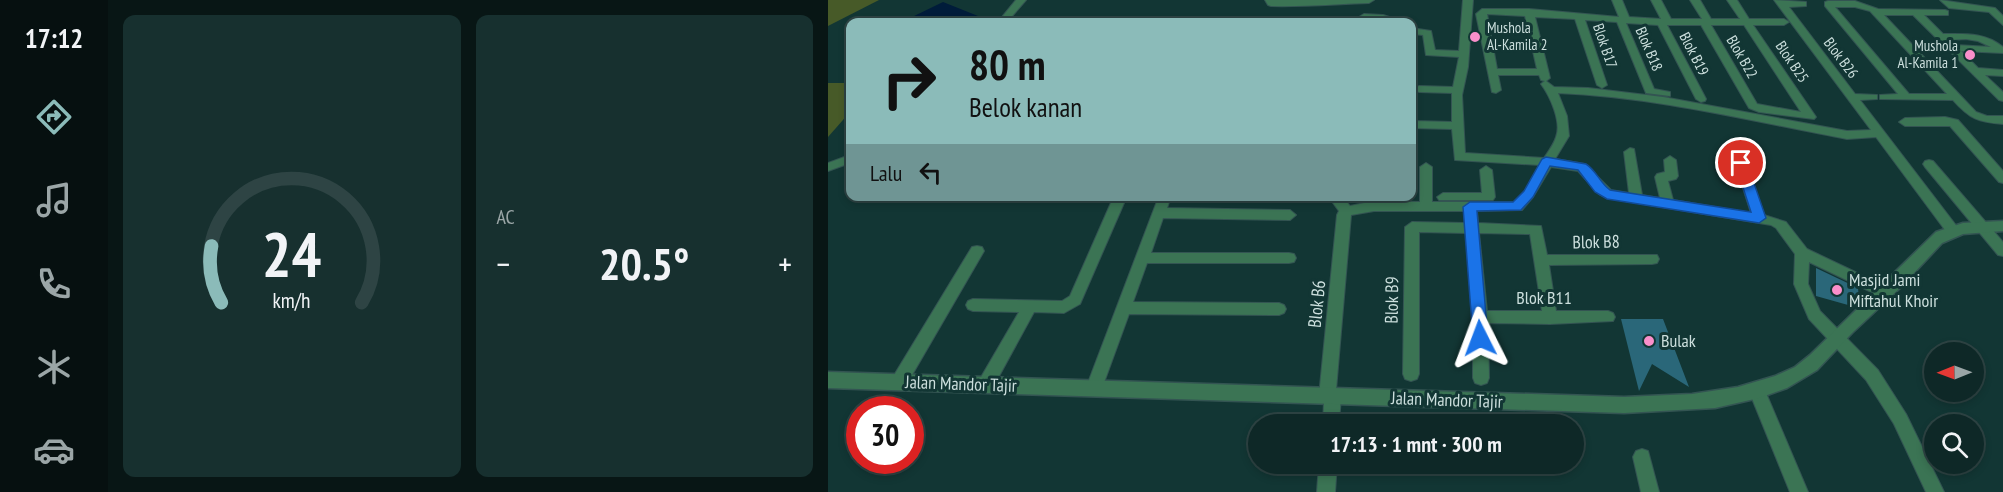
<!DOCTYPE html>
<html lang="id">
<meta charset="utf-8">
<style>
body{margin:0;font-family:"PT Sans Narrow",sans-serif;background:#17302f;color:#f1f3f6;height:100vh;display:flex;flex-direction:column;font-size:22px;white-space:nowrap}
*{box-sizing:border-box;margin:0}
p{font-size:20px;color:#9ba6a7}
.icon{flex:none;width:33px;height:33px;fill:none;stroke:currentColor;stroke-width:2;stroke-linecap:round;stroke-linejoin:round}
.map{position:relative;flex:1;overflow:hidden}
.side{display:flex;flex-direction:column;gap:15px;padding:15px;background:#081615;width:720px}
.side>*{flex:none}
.guide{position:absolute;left:18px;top:18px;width:570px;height:183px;border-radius:12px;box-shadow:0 3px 9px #0003,0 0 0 2px #2e4444;background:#8bbbb9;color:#111;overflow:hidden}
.needle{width:39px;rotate:269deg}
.fabs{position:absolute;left:1096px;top:342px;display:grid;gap:12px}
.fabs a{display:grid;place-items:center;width:60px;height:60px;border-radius:50%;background:#0e2827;box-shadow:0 3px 9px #0003,0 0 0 2px #2e4444;font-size:30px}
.speed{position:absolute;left:18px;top:396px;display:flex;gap:12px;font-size:30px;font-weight:700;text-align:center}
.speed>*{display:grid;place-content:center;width:78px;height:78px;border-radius:50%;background:#0e2827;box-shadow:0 3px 9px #0003,0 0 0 2px #2e4444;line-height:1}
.speed .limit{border:9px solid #d22;background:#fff;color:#111}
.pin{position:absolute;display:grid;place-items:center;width:51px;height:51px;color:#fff;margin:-26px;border:3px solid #fff;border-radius:50%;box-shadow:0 2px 6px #0007}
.me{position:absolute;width:66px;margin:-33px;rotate:357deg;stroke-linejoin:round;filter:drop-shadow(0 0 4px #0008)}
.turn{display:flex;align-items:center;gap:21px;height:126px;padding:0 24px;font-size:27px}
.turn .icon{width:78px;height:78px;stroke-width:2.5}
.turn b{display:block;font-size:42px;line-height:51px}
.then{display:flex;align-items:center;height:57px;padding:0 24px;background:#0003;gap:12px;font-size:22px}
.big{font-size:45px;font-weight:700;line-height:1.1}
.side .tile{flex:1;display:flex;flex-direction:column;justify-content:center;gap:9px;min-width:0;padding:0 21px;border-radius:12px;background:#17302f}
.side .dial{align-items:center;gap:0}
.dial svg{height:156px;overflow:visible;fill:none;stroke:#2e4444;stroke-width:7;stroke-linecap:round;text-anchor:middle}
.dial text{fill:#f1f3f6;stroke:none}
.heat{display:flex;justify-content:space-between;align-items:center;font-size:33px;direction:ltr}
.side .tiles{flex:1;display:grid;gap:15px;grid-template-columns:repeat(2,1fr)}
.trip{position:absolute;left:420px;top:414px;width:336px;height:60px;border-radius:30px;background:#0e2827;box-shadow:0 3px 9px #0003,0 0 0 2px #2e4444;font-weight:700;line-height:60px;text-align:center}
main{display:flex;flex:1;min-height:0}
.tab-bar{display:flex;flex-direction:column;width:108px;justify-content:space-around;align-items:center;background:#061010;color:#9ba6a7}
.tab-bar .icon{width:42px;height:42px}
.tab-bar .selected{color:#8bbbb9}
.tab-bar b{font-size:27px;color:#f1f3f6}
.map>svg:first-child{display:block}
.green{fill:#475a28}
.water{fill:#001c3a}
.building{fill:#2a6779}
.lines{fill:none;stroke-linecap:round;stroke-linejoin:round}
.minor-casing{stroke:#335452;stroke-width:2}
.tertiary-casing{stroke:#335452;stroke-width:3}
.minor{fill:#3b7454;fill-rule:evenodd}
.tertiary{fill:#3b7454;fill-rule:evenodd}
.route{fill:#1a73e8;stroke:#114b97;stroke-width:1.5}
.poi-dot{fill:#f98fca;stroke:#123634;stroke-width:2}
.labels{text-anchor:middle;stroke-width:6;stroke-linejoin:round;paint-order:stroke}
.far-poi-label{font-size:15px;fill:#ccdfdd;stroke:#123634;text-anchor:start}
.far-street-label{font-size:15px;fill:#ccdfdd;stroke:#123634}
.street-label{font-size:18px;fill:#ccdfdd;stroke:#123634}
.poi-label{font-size:18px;fill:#ccdfdd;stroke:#123634;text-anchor:start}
</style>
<main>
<nav class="tab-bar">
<b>17:12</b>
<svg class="icon selected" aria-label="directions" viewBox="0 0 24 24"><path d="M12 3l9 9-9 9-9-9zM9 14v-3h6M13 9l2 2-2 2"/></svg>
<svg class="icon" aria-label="music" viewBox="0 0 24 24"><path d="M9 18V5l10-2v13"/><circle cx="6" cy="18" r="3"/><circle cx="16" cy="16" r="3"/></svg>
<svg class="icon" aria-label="phone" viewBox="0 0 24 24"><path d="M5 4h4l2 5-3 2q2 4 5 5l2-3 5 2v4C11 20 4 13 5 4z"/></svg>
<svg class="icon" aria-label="climate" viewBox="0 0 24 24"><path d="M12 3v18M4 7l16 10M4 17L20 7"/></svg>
<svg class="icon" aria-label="car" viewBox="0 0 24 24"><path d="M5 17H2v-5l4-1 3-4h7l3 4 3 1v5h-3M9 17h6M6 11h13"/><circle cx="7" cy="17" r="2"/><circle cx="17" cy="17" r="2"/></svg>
</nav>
<section class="side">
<div class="tiles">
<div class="tile dial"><svg viewBox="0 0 100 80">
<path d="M14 69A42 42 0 1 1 86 69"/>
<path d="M14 69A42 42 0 0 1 9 40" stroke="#8bbbb9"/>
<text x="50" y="56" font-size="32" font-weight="700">24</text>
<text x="50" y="72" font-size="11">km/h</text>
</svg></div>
<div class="tile"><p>AC</p>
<div class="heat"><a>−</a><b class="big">20.5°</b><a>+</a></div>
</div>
</div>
</section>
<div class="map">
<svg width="1175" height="492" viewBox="0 0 1175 492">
<rect width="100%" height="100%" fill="#123634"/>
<!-- green -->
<g class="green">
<polygon points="0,0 51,0 0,26"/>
<polygon points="0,83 22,83 22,112 0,137"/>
</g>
<!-- water -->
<polygon class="water" points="115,2 160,20 155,22 91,22 82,18"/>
<!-- building -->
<g class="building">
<polygon points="988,268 1030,288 1031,299 1020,297 1020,305 988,296"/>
<polygon points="793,319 835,319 861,387 824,364 811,391"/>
</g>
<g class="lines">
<!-- minor casing -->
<g class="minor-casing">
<g id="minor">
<polygon points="188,0 198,0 179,22 170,22"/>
<path d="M437,0h109l-5,3c-33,1 -65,4 -98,3l-3,-1z"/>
<path d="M635,0h10l-5,67 -6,28 3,58 79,5c4,-6 10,-14 12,-21 6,-15 -6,-41 -15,-53l4,-3 -4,-1 -2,-5h-41l3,15 -5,3 -4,-1 -16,-78 6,-5h47l90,8 -7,-17h10l7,17 32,2 -10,-19h10l10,19h31l-12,-19h10l11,19h29l-13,-19h10l12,19h35l5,3 -5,3h-31l63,92 -2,2 -55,-7 -10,-4 -48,-83h-34l39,74 -1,2 -4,1 -5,-3 -38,-74 -32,-2 28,66 16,3v4l-24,-3 -29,-71 -32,-2 22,65 -5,3 -5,-3 -22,-66 -40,-2 15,61 -4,3 8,6 34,1 75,9 184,34 24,-1 -97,-130 32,2v4l-17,1 66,87 22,1v4l-17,1 98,128 2,3 -2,3h-10l-72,-97 -29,2c-96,-18 -191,-42 -289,-46l9,23 2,20 -14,23 30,5 26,26 18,3 -5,-41 6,-4 4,1 8,46 18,3 -5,-21 2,-3 8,-2 -1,-12 6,-4 6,4 2,16 -2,3 -8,2 5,19 78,13 -16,-50 2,-3h8l19,55 22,7 21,27 82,39 2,4 -2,4 -5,2 -75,-36 -1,22 12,27 58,59 28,44 38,78h-18l-32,-68 -28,-44 -57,-61 -15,-35 1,-30 -19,-26 -5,-3 -164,-27 -8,-4 -21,-23 -27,-4 -18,30 -11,13 -45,1 1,12 63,3 6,29h110l2,4 -2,4 -5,1 -103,1 7,46h52l5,2 2,4 -2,4 -63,3 -62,-1 1,55 -2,5 -6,2 -6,-2 -2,-5v-61l-7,-84 -47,-1v142l-2,5 -6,2 -6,-2 -2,-5 2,-147 7,-5 53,1 -1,-12h-90l-23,4 -15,175 5,6 -2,28h-16l1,-22 -5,-6 18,-181 2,-4 -11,-15h14l8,10 24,-5 46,1v-35l6,-4 6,4v35h82l11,-11 15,-26 -85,-5 -3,-31 -40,-1v-7l40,1v-29l-33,-1 -5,-3 5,-3 34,1 6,-30 -33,-2 -3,-20 -11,-1v-6l19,3 4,19 24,1zM659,14l38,2 12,53h-40zM883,25h33l57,87 -44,-8zM651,233l51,1 12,77h-55z"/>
<polygon points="1112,0 1167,8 1175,16 1175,25 1161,12 1121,8"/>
<path d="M1000,1h27l23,8 67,1 3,1v4h-24l19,19c22,0 42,-2 60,13v6l-42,-2 17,17 25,2v6l-18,-1 18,17v9l-4,-1 -86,-85h-29l92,97 11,4h16v8c-25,-2 -33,-5 -50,-24l-73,-1v-4l18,-1 -73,-88v-4zM1007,7h20l15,4 77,83h-38zM1138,39l12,2 13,6 -36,-2 -6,-5z"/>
<polygon points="536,14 555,15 577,22 533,19 531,17"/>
<polygon points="1117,117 1130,120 1175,171 1175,183 1171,182 1122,126 1077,126 1071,122 1077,118"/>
<polygon points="22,155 22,163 0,171 0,163"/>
<polygon points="1101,160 1105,161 1175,242 1175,256 1170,255 1097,167 1095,164 1097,161"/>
<polygon points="658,166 664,170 667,197 665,200 611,200 609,197 615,193 654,193 652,170"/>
<polygon points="286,196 299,196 252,304 236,313 206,312 164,389 158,391 152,389 150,384 152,379 191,312 145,311 140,309 138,305 140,301 145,299 234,301 242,296"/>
<polygon points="331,196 343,196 339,208 462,210 468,215 462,220 335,218 323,253 461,253 466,254 468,258 466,262 461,263 319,263 305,302 451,303 456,305 458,309 456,313 451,315 301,314 274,388 272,393 266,395 260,393 258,388"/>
<polygon points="149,246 154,247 156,251 77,387 71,389 65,387 63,382 65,377 144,247"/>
<polygon points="929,384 935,386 980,492 962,492 921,391 923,386"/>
<polygon points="814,449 820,451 831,492 813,492 805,457 808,451"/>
<polygon points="491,464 509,464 507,492 489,492"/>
</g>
</g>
<!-- tertiary casing -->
<g class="tertiary-casing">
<polygon id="tertiary" points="1175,221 1175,231 1135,234 1114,243 1072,288 1024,333 989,370 959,388 931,398 887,408 796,413 0,388 0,372 796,397 864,394 910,387 947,376 967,367 982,355 1108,232 1135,223"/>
</g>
<!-- minor -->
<use href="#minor" class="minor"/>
<!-- tertiary -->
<use href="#tertiary" class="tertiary"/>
</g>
<!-- route -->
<path class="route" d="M718,157l40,7c10,6 14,19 24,26l141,22 -16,-49 6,-4 6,4 19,55 -7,5 -152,-24 -12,-7 -17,-22 -28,-4 -17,31 -12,13 -44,1 11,127 -2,4 -6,2 -5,-2 -2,-4 -10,-131 7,-5h43l11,-11 18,-32z"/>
<!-- markers -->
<g class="poi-dot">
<circle cx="647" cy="37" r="6"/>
<circle cx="1142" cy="55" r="6"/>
<circle cx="1009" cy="290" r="6"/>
<circle cx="821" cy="341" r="6"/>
</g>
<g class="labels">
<!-- far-poi labels -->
<g class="far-poi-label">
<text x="659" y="33">Mushola<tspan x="659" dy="17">Al-Kamila 2</tspan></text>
<text x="1130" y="51" text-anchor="end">Mushola<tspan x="1130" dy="17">Al-Kamila 1</tspan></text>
</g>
<!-- far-street labels -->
<g class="far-street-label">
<text transform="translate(777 46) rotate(71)" y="5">Blok B17</text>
<text transform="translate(821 49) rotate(67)" y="5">Blok B18</text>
<text transform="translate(866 54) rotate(63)" y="5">Blok B19</text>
<text transform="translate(914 57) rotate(60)" y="5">Blok B22</text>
<text transform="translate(1013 58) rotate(53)" y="5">Blok B26</text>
<text transform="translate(964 62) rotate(56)" y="5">Blok B25</text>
</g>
<!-- street labels -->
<g class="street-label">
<text transform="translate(768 242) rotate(-1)" y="6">Blok B8</text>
<text x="716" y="304">Blok B11</text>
<text transform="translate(564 300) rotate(-89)" y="6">Blok B9</text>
<text transform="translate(489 304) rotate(-84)" y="6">Blok B6</text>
<text transform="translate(133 384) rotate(2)" y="6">Jalan Mandor Tajir</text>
<text transform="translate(619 400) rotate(2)" y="6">Jalan Mandor Tajir</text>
</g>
<!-- poi labels -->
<g class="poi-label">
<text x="1021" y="286">Masjid Jami<tspan x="1021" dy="21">Miftahul Khoir</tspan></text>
<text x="833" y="347">Bulak</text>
</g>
</g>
</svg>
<div class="fabs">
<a><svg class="needle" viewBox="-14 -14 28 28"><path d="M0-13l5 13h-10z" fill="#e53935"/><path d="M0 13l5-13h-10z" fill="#9ba6a7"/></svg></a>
<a><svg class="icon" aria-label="search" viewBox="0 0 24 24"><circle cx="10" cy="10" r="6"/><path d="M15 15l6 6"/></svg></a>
</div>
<div class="speed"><div class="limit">30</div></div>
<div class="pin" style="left:913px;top:163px;background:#d93025"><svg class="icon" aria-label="arrive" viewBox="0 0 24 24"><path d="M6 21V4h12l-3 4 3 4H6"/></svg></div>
<svg class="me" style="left:652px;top:338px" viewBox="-20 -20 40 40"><path d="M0-17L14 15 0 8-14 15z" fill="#1a73e8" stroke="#fff" stroke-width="4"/></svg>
<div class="trip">17:13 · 1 mnt · 300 m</div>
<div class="guide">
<div class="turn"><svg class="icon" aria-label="right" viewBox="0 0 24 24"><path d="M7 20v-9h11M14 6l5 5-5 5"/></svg><div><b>80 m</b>Belok kanan</div></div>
<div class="then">Lalu<svg class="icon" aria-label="left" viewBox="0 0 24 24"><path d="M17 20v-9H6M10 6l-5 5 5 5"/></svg></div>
</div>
</div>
</main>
